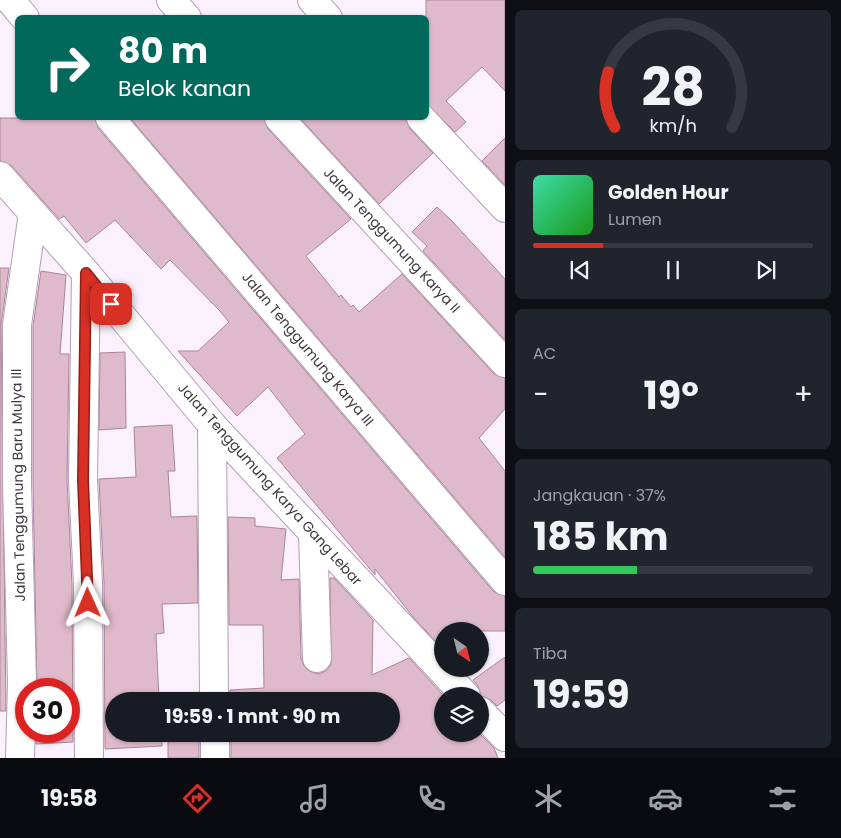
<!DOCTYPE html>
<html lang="id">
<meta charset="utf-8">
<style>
body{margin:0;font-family:Poppins,sans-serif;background:#20242c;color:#f1f3f6;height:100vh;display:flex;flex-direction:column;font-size:19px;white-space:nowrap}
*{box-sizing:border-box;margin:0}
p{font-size:16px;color:#9ea1a6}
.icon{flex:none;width:28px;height:28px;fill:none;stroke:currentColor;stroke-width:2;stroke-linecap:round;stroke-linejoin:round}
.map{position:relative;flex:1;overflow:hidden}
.sheet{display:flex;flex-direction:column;gap:10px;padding:10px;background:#0d0f14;width:336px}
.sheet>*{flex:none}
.banner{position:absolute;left:15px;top:15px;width:414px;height:105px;border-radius:8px;box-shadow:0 1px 4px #0004;background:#00695c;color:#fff;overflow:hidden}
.needle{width:32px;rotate:145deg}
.tools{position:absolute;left:434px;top:622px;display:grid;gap:10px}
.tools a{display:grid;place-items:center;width:55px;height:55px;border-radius:50%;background:#171b24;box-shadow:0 1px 4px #0004;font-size:25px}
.speed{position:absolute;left:15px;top:678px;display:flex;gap:10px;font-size:25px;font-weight:700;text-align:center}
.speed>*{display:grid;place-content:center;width:65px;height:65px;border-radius:50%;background:#171b24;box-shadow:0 1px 4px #0004;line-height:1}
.speed .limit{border:8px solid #d22;background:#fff;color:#111}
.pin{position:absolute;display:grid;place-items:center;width:42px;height:42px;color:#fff;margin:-21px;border-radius:10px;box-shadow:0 2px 8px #0006}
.me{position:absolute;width:55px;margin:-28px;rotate:359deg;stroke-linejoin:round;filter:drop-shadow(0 0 4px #0008)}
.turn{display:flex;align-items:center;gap:18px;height:105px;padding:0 20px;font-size:22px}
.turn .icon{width:65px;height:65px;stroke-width:2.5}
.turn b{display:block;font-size:35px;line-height:42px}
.big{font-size:38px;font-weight:700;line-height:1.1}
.sheet .widget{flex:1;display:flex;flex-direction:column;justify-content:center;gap:8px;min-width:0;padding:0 18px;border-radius:8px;background:#20242c}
.sheet .dial{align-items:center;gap:0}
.dial svg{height:130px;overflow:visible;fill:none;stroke:#363941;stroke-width:7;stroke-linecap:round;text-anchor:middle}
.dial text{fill:#f1f3f6;stroke:none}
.song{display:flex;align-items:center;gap:15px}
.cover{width:60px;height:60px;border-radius:8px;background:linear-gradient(135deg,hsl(160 70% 55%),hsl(120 70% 35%))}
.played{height:5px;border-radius:2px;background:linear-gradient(90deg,#d93025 25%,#363941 25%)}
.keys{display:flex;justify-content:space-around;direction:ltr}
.heat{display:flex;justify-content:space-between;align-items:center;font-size:28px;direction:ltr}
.charge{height:8px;border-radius:4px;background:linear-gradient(90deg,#34c759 37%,#363941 0)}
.trip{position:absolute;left:105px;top:692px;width:295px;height:50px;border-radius:25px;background:#171b24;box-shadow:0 1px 4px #0004;font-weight:700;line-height:50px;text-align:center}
.menu{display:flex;height:80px;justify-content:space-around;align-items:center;background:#090b0e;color:#9ea1a6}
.menu .icon{width:35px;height:35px}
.menu .on{color:#d93025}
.menu b{font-size:22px;color:#f1f3f6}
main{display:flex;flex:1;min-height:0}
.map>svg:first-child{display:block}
.building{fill:#dfbaca;stroke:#a98695}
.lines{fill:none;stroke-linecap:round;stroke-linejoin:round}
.street-casing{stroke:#b49db9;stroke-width:30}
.street{stroke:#fff;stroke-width:28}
.route-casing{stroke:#8d1f18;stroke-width:12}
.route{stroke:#d93025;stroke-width:9}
.labels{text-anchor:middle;stroke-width:4;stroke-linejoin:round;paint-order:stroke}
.street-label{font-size:14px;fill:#3f3641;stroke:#fff}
</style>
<main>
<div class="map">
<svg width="505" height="758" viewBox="0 0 505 758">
<rect width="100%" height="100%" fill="#faf1fd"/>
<!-- building -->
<g class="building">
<polygon points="426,0 505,0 505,91 482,67 446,101 466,122 455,132 426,103"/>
<polygon points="0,118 95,118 98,128 493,591 505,596 505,631 442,631 442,648 414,618 375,569 375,575 277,458 305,434 268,387 237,416 178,351 198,351 229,322 219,310 170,260 161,269 115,220 86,243 64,216 59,219 12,166 0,161"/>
<polygon points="130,118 264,118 268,129 351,219 306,256 339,297 341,295 351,307 353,305 359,312 402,274 494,374 505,378 505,409 479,438 505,471 505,557"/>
<polygon points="300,118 406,118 410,129 433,153 379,204"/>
<polygon points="505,138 505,185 482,161"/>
<polygon points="437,207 452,221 505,279 505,340 423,251 427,246 412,232"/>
<polygon points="0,268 9,268 1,325 6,711 0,711"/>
<polygon points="41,271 66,275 60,354 69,354 67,480 72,584 73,742 36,744 36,731 69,731 69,689 37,689 33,483 33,326"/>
<polygon points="125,352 126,428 99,430 100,353"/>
<polygon points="172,425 175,471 168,471 171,517 197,516 198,603 162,604 164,633 156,634 159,701 114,701 114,734 162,734 162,746 105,749 104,583 99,479 136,477 134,427"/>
<polygon points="228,517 255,518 255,526 286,529 281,580 299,579 301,658 304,666 309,671 318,674 326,671 331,665 330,578 334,578 373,620 372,675 409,658 442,694 442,734 480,734 494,748 498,758 231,758 231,734 391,734 391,701 230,701 230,690 264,688 263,625 229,625"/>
<polygon points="505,657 505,700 497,706 491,700 481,696 478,686 473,680"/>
<rect x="168" y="734" width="31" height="24"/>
</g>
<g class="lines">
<!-- street casing -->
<g class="street-casing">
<g id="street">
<polyline points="10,0 25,18"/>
<polyline points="171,0 187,18"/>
<polyline points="312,0 328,18"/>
<polyline points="110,118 505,581"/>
<polyline points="279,118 505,363"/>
<polyline points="421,118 505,208"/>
<polyline points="0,176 86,273 212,425 466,696"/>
<polyline points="86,273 83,480 88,584 89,758"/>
<polyline points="212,425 214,701"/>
<polyline points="313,533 317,658"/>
<polyline points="480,711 505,737"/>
<polyline points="215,734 215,758"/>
<polyline points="20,758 22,682 17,483 17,325 33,213"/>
</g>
</g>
<!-- street -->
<use href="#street" class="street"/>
</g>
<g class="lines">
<!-- route casing -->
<g class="route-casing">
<polyline id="route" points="88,603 83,480 86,273 111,304"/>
</g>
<!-- route -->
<use href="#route" class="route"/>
</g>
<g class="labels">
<!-- street labels -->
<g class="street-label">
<text transform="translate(392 240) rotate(47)" y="5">Jalan Tenggumung Karya II</text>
<text transform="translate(308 349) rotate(50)" y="5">Jalan Tenggumung Karya III</text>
<text transform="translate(270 484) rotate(48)" y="5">Jalan Tenggumung Karya Gang Lebar</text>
<text transform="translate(18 485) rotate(-91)" y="5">Jalan Tenggumung Baru Mulya III</text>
</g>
</g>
</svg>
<div class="tools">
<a><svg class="needle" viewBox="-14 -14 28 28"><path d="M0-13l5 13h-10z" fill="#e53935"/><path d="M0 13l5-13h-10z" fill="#9ea1a6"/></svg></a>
<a><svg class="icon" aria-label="layers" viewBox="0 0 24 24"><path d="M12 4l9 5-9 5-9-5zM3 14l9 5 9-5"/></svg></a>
</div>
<div class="speed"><div class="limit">30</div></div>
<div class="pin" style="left:111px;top:304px;background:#d93025"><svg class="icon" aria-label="arrive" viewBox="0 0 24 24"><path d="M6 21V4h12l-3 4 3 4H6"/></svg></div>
<svg class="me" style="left:88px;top:603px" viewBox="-20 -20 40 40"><path d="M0-17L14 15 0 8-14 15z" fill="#d93025" stroke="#fff" stroke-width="4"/></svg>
<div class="trip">19:59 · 1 mnt · 90 m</div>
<div class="banner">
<div class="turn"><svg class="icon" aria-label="right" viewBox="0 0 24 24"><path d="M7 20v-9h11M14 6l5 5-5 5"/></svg><div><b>80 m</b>Belok kanan</div></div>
</div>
</div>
<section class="sheet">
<div class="widget dial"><svg viewBox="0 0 100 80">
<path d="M14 69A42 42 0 1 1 86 69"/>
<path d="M14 69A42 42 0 0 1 10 35" stroke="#d93025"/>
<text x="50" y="56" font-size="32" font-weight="700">28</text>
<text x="50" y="72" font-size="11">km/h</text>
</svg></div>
<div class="widget">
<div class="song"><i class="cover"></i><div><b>Golden Hour</b><p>Lumen</p></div></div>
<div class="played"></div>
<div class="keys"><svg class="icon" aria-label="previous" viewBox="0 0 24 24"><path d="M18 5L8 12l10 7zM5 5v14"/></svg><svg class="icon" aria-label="pause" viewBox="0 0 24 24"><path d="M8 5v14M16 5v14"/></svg><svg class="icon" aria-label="next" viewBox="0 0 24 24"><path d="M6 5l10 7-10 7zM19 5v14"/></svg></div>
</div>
<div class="widget"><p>AC</p>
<div class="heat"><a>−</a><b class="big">19°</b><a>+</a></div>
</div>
<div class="widget"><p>Jangkauan · 37%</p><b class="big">185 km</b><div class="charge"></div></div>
<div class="widget"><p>Tiba</p><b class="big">19:59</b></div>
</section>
</main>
<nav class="menu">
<b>19:58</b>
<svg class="icon on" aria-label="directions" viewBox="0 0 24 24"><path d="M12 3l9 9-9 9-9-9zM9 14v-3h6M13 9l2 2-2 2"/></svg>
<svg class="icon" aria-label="music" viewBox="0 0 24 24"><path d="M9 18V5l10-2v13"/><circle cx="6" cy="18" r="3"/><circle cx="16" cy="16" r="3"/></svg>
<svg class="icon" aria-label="phone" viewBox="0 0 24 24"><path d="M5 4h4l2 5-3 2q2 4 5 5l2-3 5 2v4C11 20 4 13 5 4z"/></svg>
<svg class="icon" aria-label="climate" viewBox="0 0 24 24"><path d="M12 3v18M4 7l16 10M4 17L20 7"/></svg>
<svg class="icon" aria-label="car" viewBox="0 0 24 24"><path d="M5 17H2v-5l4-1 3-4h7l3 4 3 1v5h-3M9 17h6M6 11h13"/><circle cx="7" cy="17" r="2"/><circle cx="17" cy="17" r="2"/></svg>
<svg class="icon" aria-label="filters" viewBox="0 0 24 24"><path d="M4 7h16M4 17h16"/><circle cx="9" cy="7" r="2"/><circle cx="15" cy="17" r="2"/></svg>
</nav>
